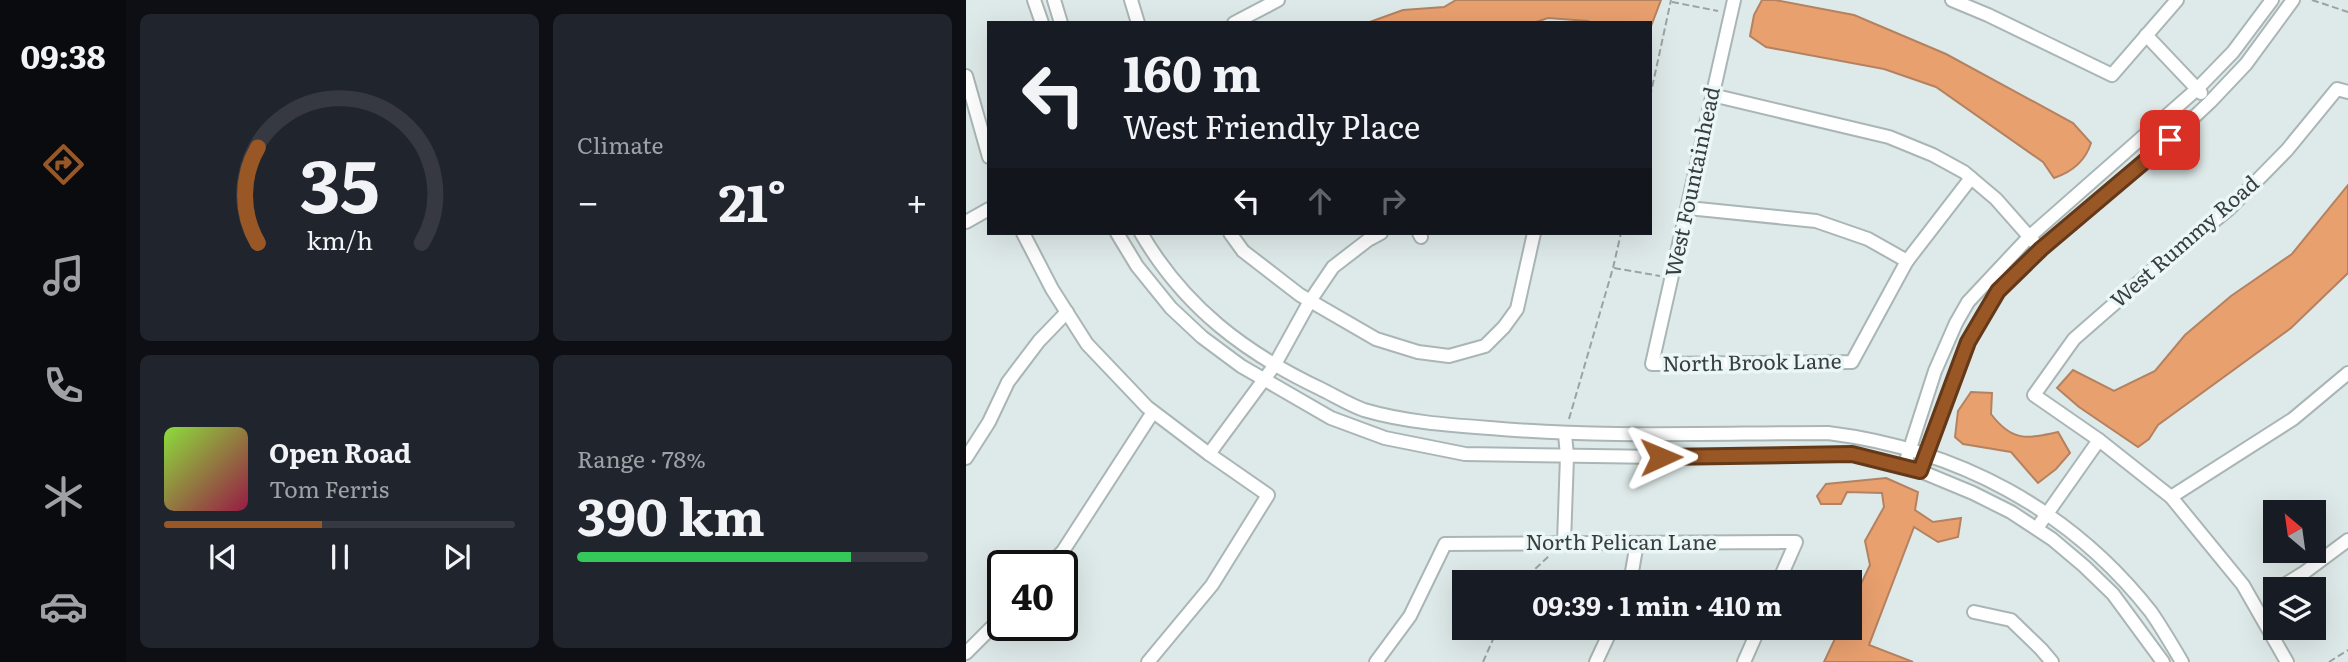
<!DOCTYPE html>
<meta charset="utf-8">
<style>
body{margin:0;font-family:Literata,serif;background:#20242c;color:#f1f3f6;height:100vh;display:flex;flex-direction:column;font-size:26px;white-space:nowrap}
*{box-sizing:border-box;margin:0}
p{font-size:23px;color:#9ea1a6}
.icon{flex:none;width:38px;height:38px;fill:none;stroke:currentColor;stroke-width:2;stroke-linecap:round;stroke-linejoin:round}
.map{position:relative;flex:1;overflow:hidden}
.panel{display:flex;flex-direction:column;gap:14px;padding:14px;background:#0d0f14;width:840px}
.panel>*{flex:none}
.top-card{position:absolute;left:21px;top:21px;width:665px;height:214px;border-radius:0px;box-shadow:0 7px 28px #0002;background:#171b24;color:#f1f3f6;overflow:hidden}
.needle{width:46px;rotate:331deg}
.buttons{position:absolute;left:1297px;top:500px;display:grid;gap:14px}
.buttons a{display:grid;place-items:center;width:63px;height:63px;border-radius:0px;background:#171b24;box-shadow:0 7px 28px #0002;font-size:35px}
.speed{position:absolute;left:21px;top:550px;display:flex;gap:14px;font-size:35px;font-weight:700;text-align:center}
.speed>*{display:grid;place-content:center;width:91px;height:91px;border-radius:50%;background:#171b24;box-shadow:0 7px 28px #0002;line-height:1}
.speed .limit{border:4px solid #111;border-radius:10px;background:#fff;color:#111}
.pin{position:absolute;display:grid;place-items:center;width:60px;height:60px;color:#fff;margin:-30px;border-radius:14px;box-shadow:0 4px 10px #0006}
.me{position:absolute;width:77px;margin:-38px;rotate:89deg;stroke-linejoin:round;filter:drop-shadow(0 0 5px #0008)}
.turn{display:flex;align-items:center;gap:24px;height:147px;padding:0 21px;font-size:32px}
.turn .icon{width:91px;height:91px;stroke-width:2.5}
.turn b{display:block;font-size:49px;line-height:60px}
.lanes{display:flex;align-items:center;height:66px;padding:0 21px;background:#0003;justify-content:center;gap:35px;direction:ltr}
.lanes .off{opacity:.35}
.big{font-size:52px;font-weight:700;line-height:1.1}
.panel .widget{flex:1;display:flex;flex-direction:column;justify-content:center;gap:10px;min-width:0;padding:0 24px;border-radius:10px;background:#20242c}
.panel .dial{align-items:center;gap:0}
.dial svg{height:182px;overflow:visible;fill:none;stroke:#363941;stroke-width:7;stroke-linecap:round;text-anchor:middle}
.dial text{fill:#f1f3f6;stroke:none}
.song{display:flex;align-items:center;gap:21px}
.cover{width:84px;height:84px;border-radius:10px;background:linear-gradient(135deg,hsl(90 70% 55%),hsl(340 70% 35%))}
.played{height:7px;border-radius:4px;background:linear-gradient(90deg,#9a5726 45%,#363941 45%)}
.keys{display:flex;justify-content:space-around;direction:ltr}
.heat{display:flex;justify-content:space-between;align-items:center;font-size:38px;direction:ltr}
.charge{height:10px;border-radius:5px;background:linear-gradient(90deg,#34c759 78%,#363941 0)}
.panel .tiles{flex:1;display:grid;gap:14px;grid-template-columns:repeat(2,1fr)}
.trip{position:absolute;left:486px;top:570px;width:410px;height:70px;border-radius:0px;background:#171b24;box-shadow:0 7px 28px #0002;font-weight:700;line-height:70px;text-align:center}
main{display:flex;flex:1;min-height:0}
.tabs{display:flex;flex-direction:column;width:126px;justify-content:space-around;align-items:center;background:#090b0e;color:#9ea1a6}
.tabs .icon{width:49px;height:49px}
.tabs .on{color:#9a5726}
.tabs b{font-size:32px;color:#f1f3f6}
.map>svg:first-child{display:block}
.water{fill:#e9a06f;stroke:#b48260;stroke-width:2}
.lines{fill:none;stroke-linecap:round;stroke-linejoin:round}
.minor-casing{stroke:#aab6b5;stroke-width:16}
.path{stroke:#9aa3a2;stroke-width:2;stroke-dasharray:7 3.5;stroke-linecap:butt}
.minor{stroke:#fff;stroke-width:12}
.route-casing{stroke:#643919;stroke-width:18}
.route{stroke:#9a5726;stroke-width:12}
.labels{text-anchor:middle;stroke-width:7;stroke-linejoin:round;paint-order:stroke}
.street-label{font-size:21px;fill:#383d3d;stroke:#ebf7f6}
</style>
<main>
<nav class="tabs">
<b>09:38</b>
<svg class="icon on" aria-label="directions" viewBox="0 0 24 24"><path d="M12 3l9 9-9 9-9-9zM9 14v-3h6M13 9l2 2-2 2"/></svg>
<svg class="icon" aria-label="music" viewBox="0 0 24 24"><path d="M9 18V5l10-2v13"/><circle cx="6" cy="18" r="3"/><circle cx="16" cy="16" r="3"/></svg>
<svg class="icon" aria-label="phone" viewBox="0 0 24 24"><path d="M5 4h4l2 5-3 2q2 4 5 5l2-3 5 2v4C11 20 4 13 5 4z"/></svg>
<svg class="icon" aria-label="climate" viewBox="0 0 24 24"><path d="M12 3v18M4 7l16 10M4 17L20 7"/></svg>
<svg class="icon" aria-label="car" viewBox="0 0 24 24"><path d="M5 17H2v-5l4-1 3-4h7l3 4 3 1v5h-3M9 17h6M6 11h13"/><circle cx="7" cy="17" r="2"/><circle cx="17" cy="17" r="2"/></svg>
</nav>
<section class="panel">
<div class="tiles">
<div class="widget dial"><svg viewBox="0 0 100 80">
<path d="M14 69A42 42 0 1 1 86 69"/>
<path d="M14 69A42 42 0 0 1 14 27" stroke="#9a5726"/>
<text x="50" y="56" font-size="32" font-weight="700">35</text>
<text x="50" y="72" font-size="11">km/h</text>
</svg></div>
<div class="widget"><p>Climate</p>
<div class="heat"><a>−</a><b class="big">21°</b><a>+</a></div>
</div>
<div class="widget">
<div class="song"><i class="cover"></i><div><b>Open Road</b><p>Tom Ferris</p></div></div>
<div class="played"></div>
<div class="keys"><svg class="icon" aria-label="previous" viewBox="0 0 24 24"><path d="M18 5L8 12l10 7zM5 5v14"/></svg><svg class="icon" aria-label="pause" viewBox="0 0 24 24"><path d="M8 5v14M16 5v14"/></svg><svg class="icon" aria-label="next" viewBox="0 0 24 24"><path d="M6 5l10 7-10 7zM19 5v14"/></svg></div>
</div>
<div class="widget"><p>Range · 78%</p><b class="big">390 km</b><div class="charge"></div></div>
</div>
</section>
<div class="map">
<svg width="1382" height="662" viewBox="0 0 1382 662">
<rect width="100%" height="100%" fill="#deeae9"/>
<!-- water -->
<g class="water">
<polygon points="490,0 695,0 684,29 684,23 624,23 622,21 582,18 567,23 401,23 437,10 478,7"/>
<path d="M796,0h13l79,15 92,39 127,69 18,20c-6,19 -19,29 -37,35l-11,-16 -107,-75 -52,-18 -118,-22 -16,-11 4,-21z"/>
<polygon points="1382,185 1382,273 1325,328 1192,425 1183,439 1172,447 1113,407 1091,388 1107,370 1148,391 1189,371 1219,335 1265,296 1326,254"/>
<path d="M1005,392l21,1 -1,21c21,28 36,25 67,18l12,21 -14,16 -18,14 -27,-31 -48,-8 -8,-7 3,-26z"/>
<polygon points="920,478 952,492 949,510 967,522 995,518 992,537 972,542 948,527 903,645 947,662 858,662 874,628 884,628 884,607 904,565 899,541 918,507 916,493 881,492 875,504 855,504 851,496 860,484"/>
</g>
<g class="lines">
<!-- minor casing -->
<g class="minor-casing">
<g id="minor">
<polyline points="68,0 76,23"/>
<polyline points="88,0 95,23"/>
<polyline points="165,0 172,23"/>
<polyline points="768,0 686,364 886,362 941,261 1005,178"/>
<polyline points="986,0 1022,15 1146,75 1211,0"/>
<polyline points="268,23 312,0"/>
<polyline points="1180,35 1235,93"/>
<polyline points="0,76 23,157"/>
<polyline points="746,95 923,137 967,155 998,172 1030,199 1068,242"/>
<polyline points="722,208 850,221 902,239 941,261"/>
<polyline points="0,222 23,209"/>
<polyline points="57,233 86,289 121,344 181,407 243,454 302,495 246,585 182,662"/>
<polyline points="151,233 171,266 205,308 236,337 275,366 365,418 419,438 499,454 695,457 885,454 954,471 1007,493 1045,512 1086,539 1118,566 1147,594 1197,662"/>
<path d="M175,233c43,74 104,120 180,156 14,7 29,16 43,21 41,12 84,15 126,18 112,10 226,5 338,5 129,16 242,76 323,179 11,16 21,33 31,50"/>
<polyline points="264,233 277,251 334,295 410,339 452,352 483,356 519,346 538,327 551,309 568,233"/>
<polyline points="453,233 455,237"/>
<polyline points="243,454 308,366 344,301 367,267 402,240 415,233"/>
<polyline points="0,458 23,422 42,382 73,341 101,312"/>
<polyline points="958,461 1002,342 1032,291 1059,263 1204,140 1244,102 1280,64 1327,0"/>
<polyline points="938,467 969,371 990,323 1002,302 1063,237 1231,89 1267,52 1306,0"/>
<polyline points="1205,497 1327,419 1382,373"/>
<polyline points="1071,528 1133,440"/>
<polyline points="598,543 601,456 599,434"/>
<polyline points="84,565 97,551 187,412"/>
<polyline points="664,583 671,543"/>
<polyline points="1310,590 1339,572 1382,540"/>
<polyline points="1008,612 1045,620 1075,649 1086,662"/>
<polyline points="0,653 37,616"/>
<polyline points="410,662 444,616 479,544 830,542 812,583"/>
<polyline points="630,662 646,628"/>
<polyline points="778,662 793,628"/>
<polyline points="1321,662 1277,585 1205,497 1133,440 1068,395 1108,339 1187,270 1263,209 1321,150 1371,89 1382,92"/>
</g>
</g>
<!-- path -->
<g class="path">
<polyline points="1346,0 1382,12"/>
<polyline points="706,2 752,11"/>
<polyline points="684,97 705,0"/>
<polyline points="648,268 694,276"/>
<polyline points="603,419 647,268 655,233"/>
<polyline points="554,583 584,555"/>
<polyline points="517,662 532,628"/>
<polyline points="1363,662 1382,650"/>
</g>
<!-- minor -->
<use href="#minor" class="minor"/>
</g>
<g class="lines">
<!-- route casing -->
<g class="route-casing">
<polyline id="route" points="695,457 886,454 954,471 1002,342 1032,291 1075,249 1204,140"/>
</g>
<!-- route -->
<use href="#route" class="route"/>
</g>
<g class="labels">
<!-- street labels -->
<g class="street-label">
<text transform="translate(727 182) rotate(-78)" y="7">West Fountainhead</text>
<text transform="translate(1219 242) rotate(-41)" y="7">West Rummy Road</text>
<text transform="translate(786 363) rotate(-1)" y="7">North Brook Lane</text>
<text x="655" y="550">North Pelican Lane</text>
</g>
</g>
</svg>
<div class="buttons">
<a><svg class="needle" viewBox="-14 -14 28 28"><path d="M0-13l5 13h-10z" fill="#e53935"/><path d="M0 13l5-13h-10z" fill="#9ea1a6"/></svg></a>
<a><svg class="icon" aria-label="layers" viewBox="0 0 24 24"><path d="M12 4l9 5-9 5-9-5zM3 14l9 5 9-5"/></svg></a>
</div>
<div class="speed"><div class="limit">40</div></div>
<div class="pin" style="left:1204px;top:140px;background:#d93025"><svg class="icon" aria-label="arrive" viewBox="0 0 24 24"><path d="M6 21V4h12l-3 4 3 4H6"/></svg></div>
<svg class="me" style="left:695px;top:457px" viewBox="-20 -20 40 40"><path d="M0-17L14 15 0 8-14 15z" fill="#9a5726" stroke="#fff" stroke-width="4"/></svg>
<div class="trip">09:39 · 1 min · 410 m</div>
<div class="top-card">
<div class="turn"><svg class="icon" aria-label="left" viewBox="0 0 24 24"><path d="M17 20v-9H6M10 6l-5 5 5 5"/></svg><div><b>160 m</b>West Friendly Place</div></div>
<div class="lanes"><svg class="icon" aria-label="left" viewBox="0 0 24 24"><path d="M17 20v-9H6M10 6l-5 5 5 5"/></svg><svg class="icon off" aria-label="ahead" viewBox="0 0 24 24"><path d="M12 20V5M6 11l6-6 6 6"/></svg><svg class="icon off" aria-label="right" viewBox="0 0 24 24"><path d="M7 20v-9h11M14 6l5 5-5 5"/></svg></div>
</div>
</div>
</main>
